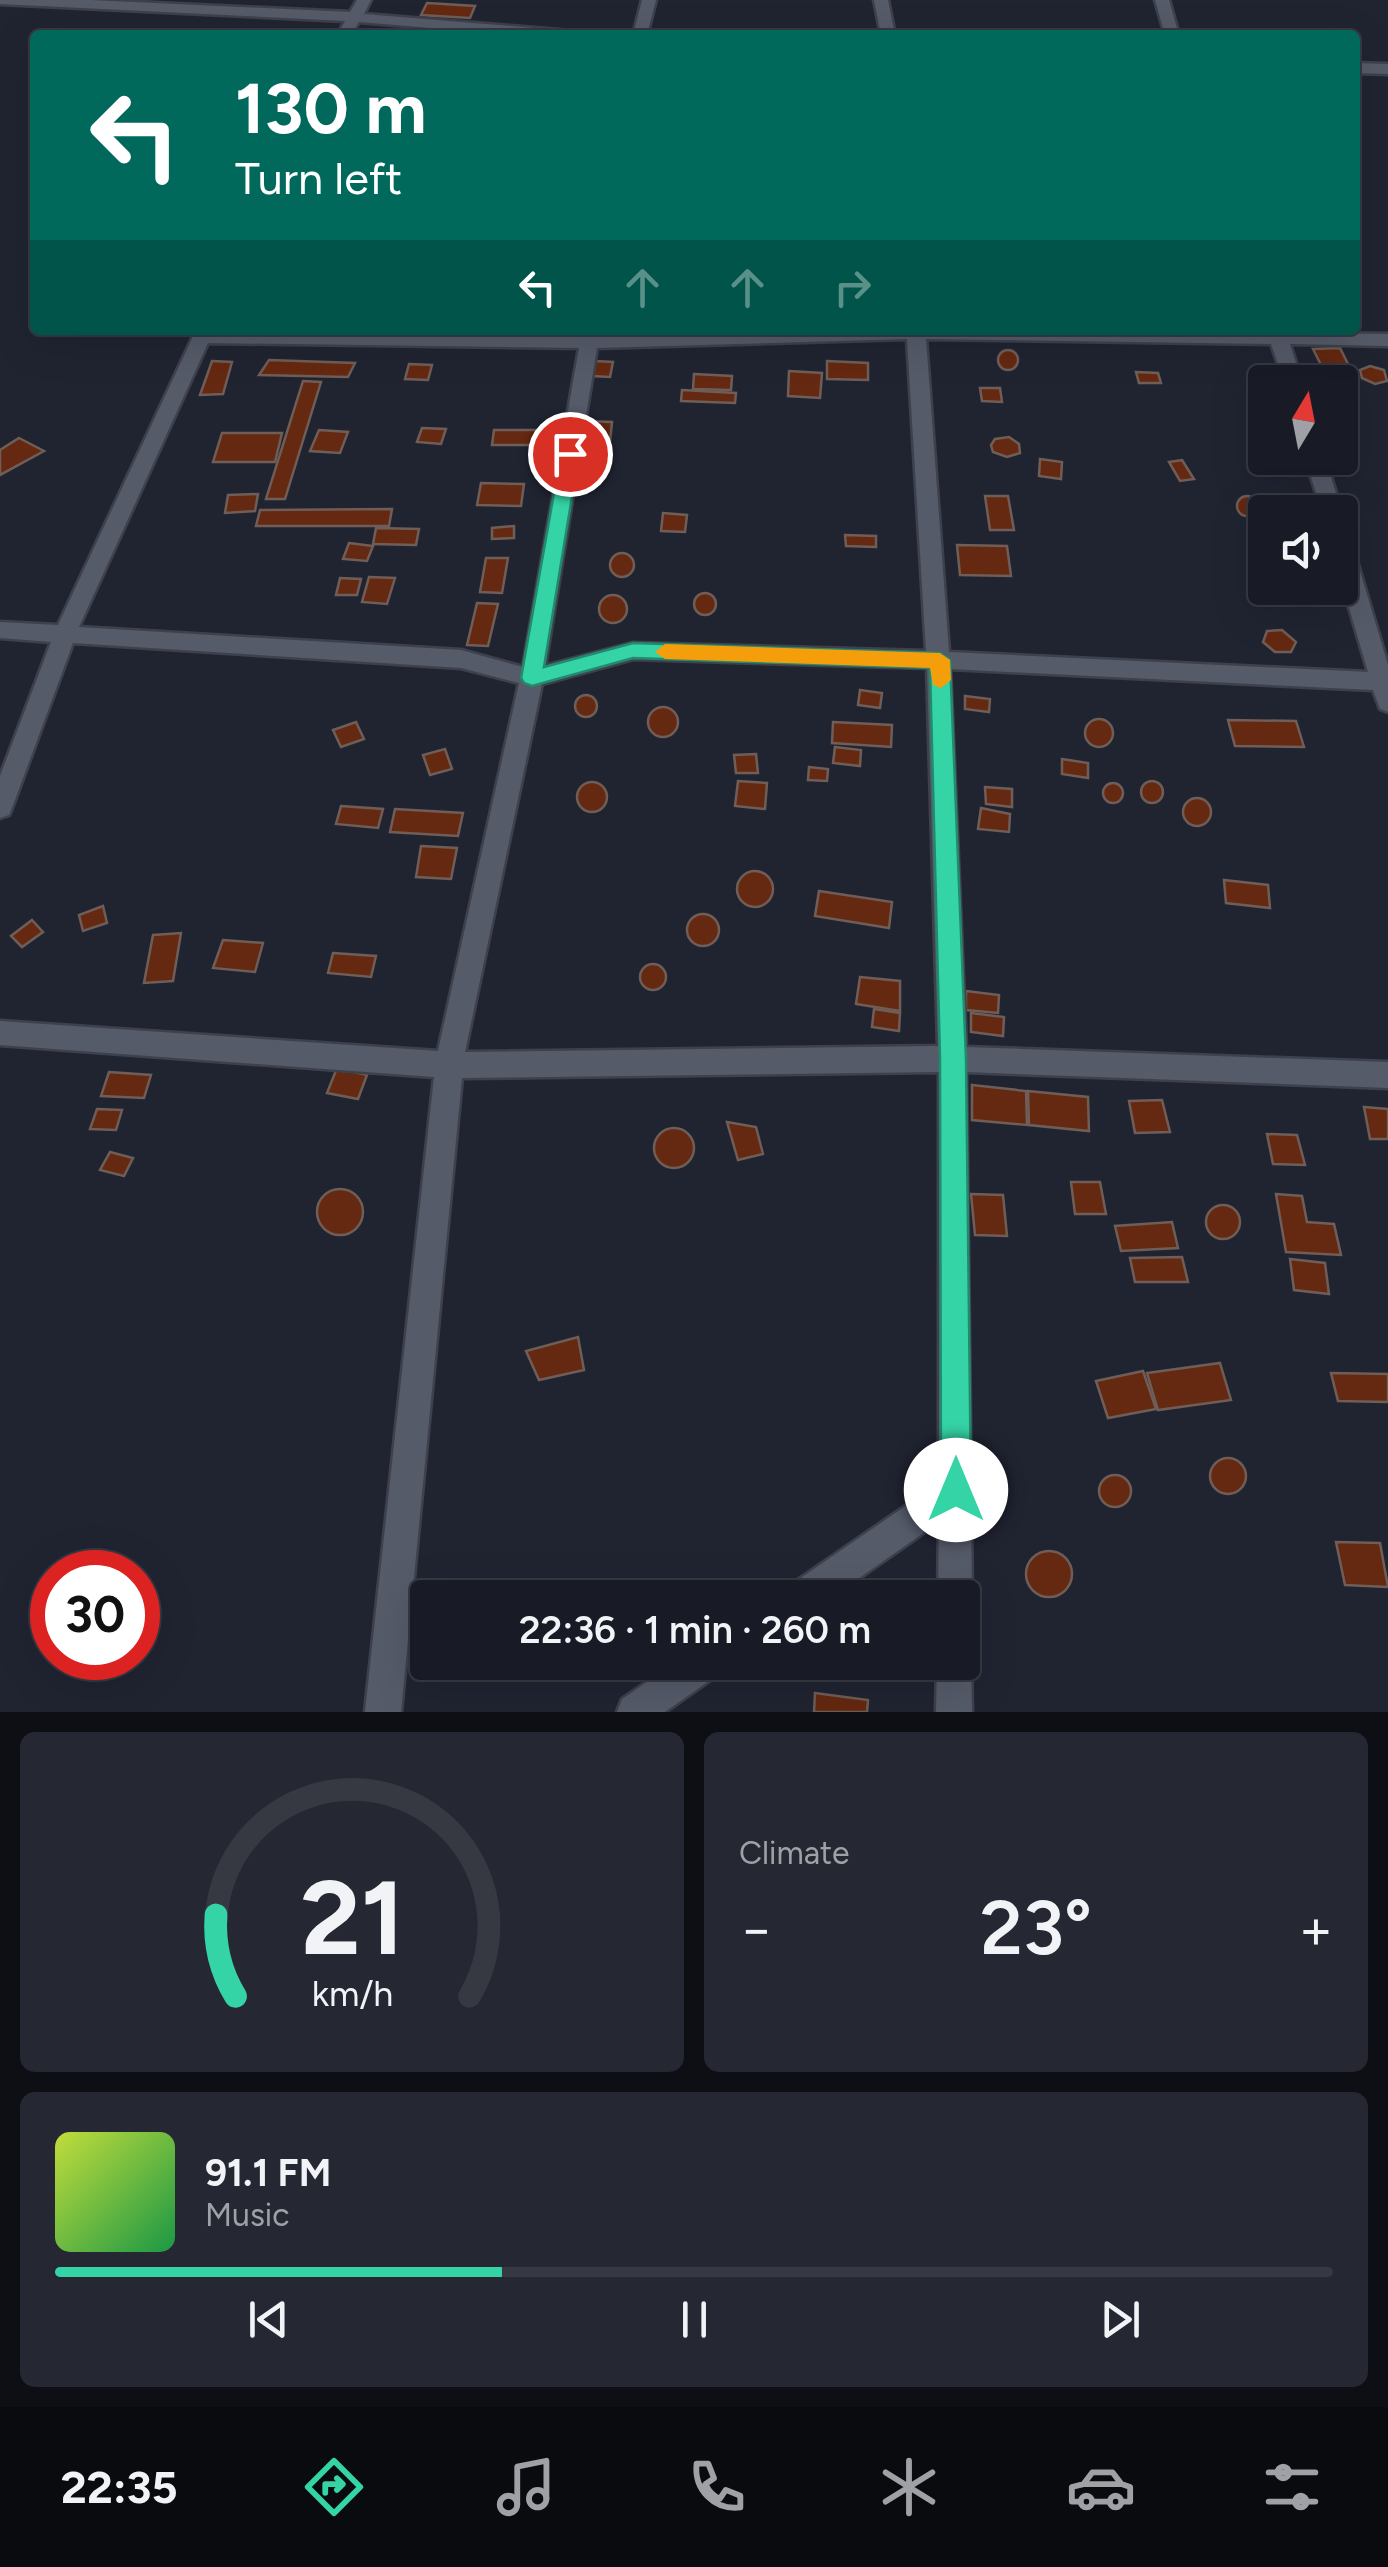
<!DOCTYPE html>
<meta charset="utf-8">
<style>
body{margin:0;font-family:Figtree,sans-serif;background:#252832;color:#f1f3f6;height:100vh;display:flex;flex-direction:column;font-size:38px;white-space:nowrap}
*{box-sizing:border-box;margin:0}
p{font-size:32px;color:#9fa1a7}
.icon{flex:none;width:55px;height:55px;fill:none;stroke:currentColor;stroke-width:2;stroke-linecap:round;stroke-linejoin:round}
.map{position:relative;height:1712px;overflow:hidden}
.side{display:flex;flex-direction:column;gap:20px;padding:20px;background:#0d0f14;flex:1}
.side>*{flex:none}
.guide{position:absolute;left:30px;top:30px;width:1330px;height:305px;border-radius:10px;box-shadow:0 10px 40px #0002,0 0 0 2px #363942;background:#00695c;color:#fff;overflow:hidden}
.needle{width:65px;rotate:10deg}
.buttons{position:absolute;left:1248px;top:365px;display:grid;gap:20px}
.buttons a{display:grid;place-items:center;width:110px;height:110px;border-radius:10px;background:#181b25;box-shadow:0 10px 40px #0002,0 0 0 2px #363942;font-size:50px}
.speed{position:absolute;left:30px;top:1550px;display:flex;gap:20px;font-size:50px;font-weight:700;text-align:center}
.speed>*{display:grid;place-content:center;width:130px;height:130px;border-radius:50%;background:#181b25;box-shadow:0 10px 40px #0002,0 0 0 2px #363942;line-height:1}
.speed .limit{border:15px solid #d22;background:#fff;color:#111}
.pin{position:absolute;display:grid;place-items:center;width:85px;height:85px;color:#fff;margin:-42px;border:5px solid #fff;border-radius:50%;box-shadow:0 2px 10px #0007}
.me{position:absolute;width:110px;margin:-55px;rotate:0deg;stroke-linejoin:round;filter:drop-shadow(0 0 8px #0008)}
.turn{display:flex;align-items:center;gap:35px;height:210px;padding:0 40px;font-size:45px}
.turn .icon{width:130px;height:130px;stroke-width:2.5}
.turn b{display:block;font-size:70px;line-height:85px}
.lanes{display:flex;align-items:center;height:95px;padding:0 40px;background:#0003;justify-content:center;gap:50px;direction:ltr}
.lanes .off{opacity:.35}
.big{font-size:75px;font-weight:600;line-height:1.1}
.side .tile{flex:1;display:flex;flex-direction:column;justify-content:center;gap:15px;min-width:0;padding:0 35px;border-radius:15px;background:#252832}
.side .dial{align-items:center;gap:0}
.dial svg{height:260px;overflow:visible;fill:none;stroke:#363942;stroke-width:7;stroke-linecap:round;text-anchor:middle}
.dial text{fill:#f1f3f6;stroke:none}
.song{display:flex;align-items:center;gap:30px}
.cover{width:120px;height:120px;border-radius:15px;background:linear-gradient(135deg,hsl(70 70% 55%),hsl(140 70% 35%))}
.played{height:10px;border-radius:5px;background:linear-gradient(90deg,#35d4a7 35%,#363942 35%)}
.keys{display:flex;justify-content:space-around;direction:ltr}
.heat{display:flex;justify-content:space-between;align-items:center;font-size:55px;direction:ltr}
.side .tiles{flex:1;display:grid;gap:20px;grid-template-columns:1fr 1fr}
.tile:last-child{grid-column:span 2}
.trip{position:absolute;left:410px;top:1580px;width:570px;height:100px;border-radius:10px;background:#181b25;box-shadow:0 10px 40px #0002,0 0 0 2px #363942;font-weight:600;line-height:100px;text-align:center}
.menu{display:flex;height:160px;justify-content:space-around;align-items:center;background:#0a0b0f;color:#9fa1a7}
.menu .icon{width:70px;height:70px}
.menu .on{color:#35d4a7}
.menu b{font-size:45px;color:#f1f3f6}
.map>svg:first-child{display:block}
.building{fill:#652810;stroke:#6f5d57;stroke-width:2.5}
.lines{fill:none;stroke-linecap:round;stroke-linejoin:round}
.street-casing{stroke:#3e414c;stroke-width:5}
.street{fill:#565b6a;fill-rule:evenodd}
.route{fill:#35d4a7;stroke:#228a6d;stroke-width:2.5}
.slow{fill:#f59e0b}
</style>
<div class="map">
<svg width="1388" height="1712" viewBox="0 0 1388 1712">
<rect width="100%" height="100%" fill="#202431"/>
<!-- building -->
<g class="building">
<polygon points="427,3 475,6 470,18 421,15"/>
<polygon points="1340,348 1351,370 1324,371 1313,349"/>
<circle cx="1008" cy="360" r="10"/>
<polygon points="269,360 355,363 348,377 259,375"/>
<polygon points="212,361 232,362 223,394 200,395"/>
<polygon points="595,361 613,362 610,377 592,376"/>
<polygon points="827,361 868,363 868,380 827,379"/>
<polygon points="409,364 432,365 428,380 405,379"/>
<polygon points="1370,366 1384,370 1387,381 1375,384 1362,378 1360,370"/>
<polygon points="789,371 822,373 820,398 788,396"/>
<polygon points="1136,372 1158,373 1161,383 1139,383"/>
<polygon points="694,374 732,376 731,390 693,389"/>
<polygon points="303,381 321,382 285,499 266,499"/>
<polygon points="980,388 1000,388 1002,402 982,401"/>
<polygon points="682,390 736,393 735,403 681,401"/>
<polygon points="584,421 612,422 609,452 580,452"/>
<polygon points="422,428 446,429 441,444 417,442"/>
<polygon points="319,430 348,432 340,453 310,451"/>
<polygon points="494,430 536,430 535,445 492,445"/>
<polygon points="222,433 282,433 275,462 213,462"/>
<polygon points="1009,437 1019,444 1020,453 1007,457 993,452 991,445 995,439"/>
<polygon points="19,438 44,451 0,475 0,450"/>
<polygon points="1040,459 1062,462 1061,479 1039,476"/>
<polygon points="1182,460 1194,479 1180,481 1169,462"/>
<polygon points="481,483 524,484 521,506 477,505"/>
<polygon points="258,494 255,511 225,513 228,495"/>
<polygon points="985,496 1008,496 1014,530 990,530"/>
<circle cx="1247" cy="506" r="10"/>
<polygon points="392,509 389,526 256,526 260,510"/>
<polygon points="663,513 687,515 685,532 661,531"/>
<polygon points="514,526 514,538 492,539 492,528"/>
<polygon points="376,528 419,529 416,545 373,544"/>
<polygon points="1265,530 1265,548 1258,549 1248,531"/>
<polygon points="845,535 876,536 876,547 846,546"/>
<polygon points="349,543 373,546 367,561 343,559"/>
<polygon points="957,545 1007,546 1011,576 960,575"/>
<circle cx="622" cy="565" r="12"/>
<polygon points="486,558 508,558 502,593 480,592"/>
<polygon points="369,577 395,578 387,604 362,602"/>
<polygon points="340,578 361,579 357,595 336,595"/>
<circle cx="705" cy="604" r="11"/>
<circle cx="613" cy="609" r="14"/>
<polygon points="477,603 498,604 488,646 467,645"/>
<polygon points="1282,630 1296,642 1291,652 1275,652 1263,642 1267,631"/>
<polygon points="860,690 882,693 880,708 858,705"/>
<circle cx="586" cy="706" r="11"/>
<polygon points="965,696 990,699 989,712 965,709"/>
<circle cx="663" cy="722" r="15"/>
<circle cx="1099" cy="733" r="14"/>
<polygon points="1228,720 1296,721 1304,747 1235,746"/>
<polygon points="356,722 364,739 341,747 333,730"/>
<polygon points="833,722 892,725 891,747 832,743"/>
<polygon points="835,747 861,750 860,766 833,763"/>
<polygon points="445,749 452,769 430,775 423,755"/>
<polygon points="756,754 758,773 736,773 734,755"/>
<polygon points="1062,759 1088,763 1088,778 1062,774"/>
<polygon points="809,767 828,769 827,781 808,780"/>
<circle cx="1152" cy="792" r="11"/>
<polygon points="738,781 767,783 765,809 735,806"/>
<circle cx="592" cy="797" r="15"/>
<circle cx="1113" cy="793" r="10"/>
<polygon points="985,787 1012,789 1012,807 986,804"/>
<circle cx="1197" cy="812" r="14"/>
<polygon points="341,806 383,809 378,828 336,824"/>
<polygon points="981,808 1010,814 1009,832 978,829"/>
<polygon points="395,809 463,813 458,836 390,832"/>
<polygon points="421,846 457,848 451,879 416,877"/>
<circle cx="755" cy="889" r="18"/>
<polygon points="1224,880 1268,885 1270,908 1226,903"/>
<polygon points="819,891 892,902 889,928 815,916"/>
<polygon points="103,906 107,923 83,931 79,915"/>
<circle cx="703" cy="930" r="16"/>
<polygon points="32,920 43,932 22,947 11,936"/>
<polygon points="181,933 173,981 144,983 153,935"/>
<polygon points="223,940 263,943 255,972 213,968"/>
<polygon points="333,953 376,956 371,977 328,973"/>
<circle cx="653" cy="977" r="13"/>
<polygon points="860,977 900,981 900,1011 856,1004"/>
<polygon points="966,991 999,995 998,1013 966,1010"/>
<polygon points="874,1009 900,1013 899,1031 872,1027"/>
<polygon points="971,1013 1004,1017 1003,1036 971,1032"/>
<polygon points="337,1068 367,1075 358,1099 327,1093"/>
<polygon points="109,1072 151,1075 144,1098 101,1096"/>
<polygon points="972,1085 1026,1091 1027,1125 972,1120"/>
<polygon points="1028,1091 1088,1097 1089,1131 1029,1125"/>
<polygon points="1162,1100 1170,1132 1135,1133 1129,1101"/>
<polygon points="1364,1107 1388,1109 1388,1139 1370,1139"/>
<polygon points="97,1109 122,1110 116,1130 90,1129"/>
<polygon points="727,1122 756,1127 763,1154 738,1160"/>
<circle cx="674" cy="1148" r="20"/>
<polygon points="1267,1134 1297,1135 1305,1165 1273,1164"/>
<polygon points="110,1152 133,1158 124,1176 100,1170"/>
<polygon points="1071,1182 1100,1182 1106,1214 1075,1214"/>
<circle cx="340" cy="1212" r="23"/>
<polygon points="971,1194 1003,1195 1007,1236 975,1235"/>
<polygon points="1276,1194 1302,1196 1307,1222 1334,1224 1341,1255 1286,1252"/>
<circle cx="1223" cy="1222" r="17"/>
<polygon points="1172,1222 1178,1248 1121,1251 1115,1226"/>
<polygon points="1182,1257 1188,1282 1135,1282 1130,1258"/>
<polygon points="1290,1259 1325,1263 1329,1294 1294,1290"/>
<polygon points="578,1337 584,1370 539,1380 526,1351"/>
<polygon points="1220,1363 1231,1400 1158,1410 1147,1373"/>
<polygon points="1143,1371 1156,1409 1108,1418 1096,1381"/>
<polygon points="1331,1373 1388,1374 1388,1402 1338,1401"/>
<circle cx="1228" cy="1476" r="18"/>
<circle cx="1115" cy="1491" r="16"/>
<polygon points="1336,1542 1380,1543 1388,1587 1345,1585"/>
<circle cx="1049" cy="1574" r="23"/>
<polygon points="815,1693 868,1700 867,1712 814,1712"/>
</g>
<g class="lines">
<!-- street casing -->
<g class="street-casing">
<g id="street">
<polygon points="0,0 90,0 350,12 357,0 371,0 364,14 571,31 578,35 517,35 359,22 351,35 337,35 345,21 0,4"/>
<polygon points="642,0 656,0 647,35 633,35"/>
<polygon points="874,0 888,0 895,35 881,35"/>
<polygon points="1155,0 1169,0 1179,35 1165,35"/>
<polygon points="1355,63 1388,64 1388,74 1355,73"/>
<path d="M196,330l385,6 1,-6h18l-1,6c264,-7 533,-6 789,-2v12l-98,-2 12,38h-18l-13,-38 -345,-5 23,313 419,20 -28,-95v-43l11,7 37,124v47l-8,-3 -7,-19 -423,-21 16,378 422,15v26l-422,-16 6,526 -5,12 -5,2v-14h-24l1,-76 -108,76h-47l5,-12 150,-103v-411l-477,6 -61,634h-36l69,-635 -434,-32v-24l438,30 81,-368 -58,-15 -388,-25 -61,165 -3,7 -9,3v-42l51,-134 -51,-4v-16l58,3zM907,339l19,312 -293,-8 -88,23 52,-318zM208,343l371,5 -56,319 -62,-17 -382,-23zM633,659l294,9 11,378 -473,6 77,-368z"/>
<polygon points="1305,458 1325,458 1342,512 1340,516 1340,512 1322,512"/>
<polygon points="962,1648 971,1662 972,1712 936,1712 937,1662 962,1662"/>
<polygon points="676,1662 724,1662 719,1674 665,1712 617,1712 622,1699"/>
</g>
</g>
<!-- street -->
<use href="#street" class="street"/>
</g>
<!-- route -->
<polygon class="route" points="570,447 579,454 544,667 633,643 940,653 950,660 966,1059 971,1490 967,1501 956,1505 946,1501 941,1490 940,1059 930,668 633,658 532,686 524,683 521,678 561,454"/>
<!-- slow -->
<polygon class="slow" points="665,644 940,653 950,660 951,680 941,688 933,685 930,668 665,659 655,652"/>
</svg>
<div class="buttons">
<a><svg class="needle" viewBox="-14 -14 28 28"><path d="M0-13l5 13h-10z" fill="#e53935"/><path d="M0 13l5-13h-10z" fill="#9fa1a7"/></svg></a>
<a><svg class="icon" aria-label="sound" viewBox="0 0 24 24"><path d="M4 9h4l5-4v14l-5-4H4zM17 9q2 3 0 6"/></svg></a>
</div>
<div class="speed"><div class="limit">30</div></div>
<div class="pin" style="left:570px;top:454px;background:#d93025"><svg class="icon" aria-label="arrive" viewBox="0 0 24 24"><path d="M6 21V4h12l-3 4 3 4H6"/></svg></div>
<svg class="me" style="left:956px;top:1490px" viewBox="-20 -20 40 40"><circle r="19" fill="#fff"/><path d="M0-13L10 11 0 6-10 11z" fill="#35d4a7"/></svg>
<div class="trip">22:36 · 1 min · 260 m</div>
<div class="guide">
<div class="turn"><svg class="icon" aria-label="left" viewBox="0 0 24 24"><path d="M17 20v-9H6M10 6l-5 5 5 5"/></svg><div><b>130 m</b>Turn left</div></div>
<div class="lanes"><svg class="icon" aria-label="left" viewBox="0 0 24 24"><path d="M17 20v-9H6M10 6l-5 5 5 5"/></svg><svg class="icon off" aria-label="ahead" viewBox="0 0 24 24"><path d="M12 20V5M6 11l6-6 6 6"/></svg><svg class="icon off" aria-label="ahead" viewBox="0 0 24 24"><path d="M12 20V5M6 11l6-6 6 6"/></svg><svg class="icon off" aria-label="right" viewBox="0 0 24 24"><path d="M7 20v-9h11M14 6l5 5-5 5"/></svg></div>
</div>
</div>
<section class="side">
<div class="tiles">
<div class="tile dial"><svg viewBox="0 0 100 80">
<path d="M14 69A42 42 0 1 1 86 69"/>
<path d="M14 69A42 42 0 0 1 8 44" stroke="#35d4a7"/>
<text x="50" y="56" font-size="32" font-weight="700">21</text>
<text x="50" y="72" font-size="11">km/h</text>
</svg></div>
<div class="tile"><p>Climate</p>
<div class="heat"><a>−</a><b class="big">23°</b><a>+</a></div>
</div>
<div class="tile">
<div class="song"><i class="cover"></i><div><b>91.1 FM</b><p>Music</p></div></div>
<div class="played"></div>
<div class="keys"><svg class="icon" aria-label="previous" viewBox="0 0 24 24"><path d="M18 5L8 12l10 7zM5 5v14"/></svg><svg class="icon" aria-label="pause" viewBox="0 0 24 24"><path d="M8 5v14M16 5v14"/></svg><svg class="icon" aria-label="next" viewBox="0 0 24 24"><path d="M6 5l10 7-10 7zM19 5v14"/></svg></div>
</div>
</div>
</section>
<nav class="menu">
<b>22:35</b>
<svg class="icon on" aria-label="directions" viewBox="0 0 24 24"><path d="M12 3l9 9-9 9-9-9zM9 14v-3h6M13 9l2 2-2 2"/></svg>
<svg class="icon" aria-label="music" viewBox="0 0 24 24"><path d="M9 18V5l10-2v13"/><circle cx="6" cy="18" r="3"/><circle cx="16" cy="16" r="3"/></svg>
<svg class="icon" aria-label="phone" viewBox="0 0 24 24"><path d="M5 4h4l2 5-3 2q2 4 5 5l2-3 5 2v4C11 20 4 13 5 4z"/></svg>
<svg class="icon" aria-label="climate" viewBox="0 0 24 24"><path d="M12 3v18M4 7l16 10M4 17L20 7"/></svg>
<svg class="icon" aria-label="car" viewBox="0 0 24 24"><path d="M5 17H2v-5l4-1 3-4h7l3 4 3 1v5h-3M9 17h6M6 11h13"/><circle cx="7" cy="17" r="2"/><circle cx="17" cy="17" r="2"/></svg>
<svg class="icon" aria-label="filters" viewBox="0 0 24 24"><path d="M4 7h16M4 17h16"/><circle cx="9" cy="7" r="2"/><circle cx="15" cy="17" r="2"/></svg>
</nav>
